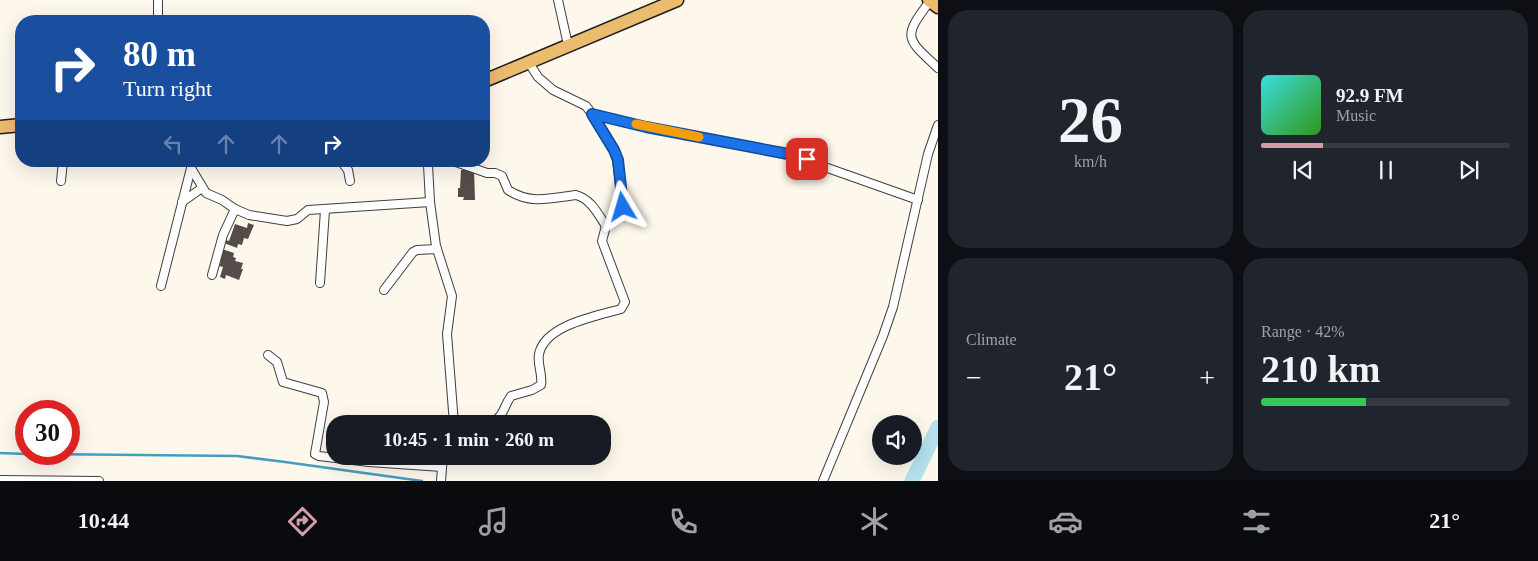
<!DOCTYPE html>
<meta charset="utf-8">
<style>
body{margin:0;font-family:"Times New Roman",serif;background:#20242c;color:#f1f3f6;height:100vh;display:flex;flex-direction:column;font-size:19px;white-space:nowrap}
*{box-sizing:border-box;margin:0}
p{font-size:16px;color:#9ea1a6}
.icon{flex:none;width:28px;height:28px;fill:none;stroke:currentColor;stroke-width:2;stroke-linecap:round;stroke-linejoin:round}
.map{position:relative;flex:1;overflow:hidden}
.panel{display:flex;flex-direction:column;gap:10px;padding:10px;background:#0d0f14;width:600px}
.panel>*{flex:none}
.banner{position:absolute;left:15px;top:15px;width:475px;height:152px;border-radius:20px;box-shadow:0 5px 20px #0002;background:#1a4fa0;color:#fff;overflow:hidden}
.controls{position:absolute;left:872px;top:415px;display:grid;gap:10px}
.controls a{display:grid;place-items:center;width:50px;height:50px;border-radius:50%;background:#171b24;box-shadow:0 5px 20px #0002;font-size:25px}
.speed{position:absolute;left:15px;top:400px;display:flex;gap:10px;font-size:25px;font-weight:700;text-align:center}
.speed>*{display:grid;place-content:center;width:65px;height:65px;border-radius:50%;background:#171b24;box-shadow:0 5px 20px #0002;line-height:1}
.speed .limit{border:8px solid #d22;background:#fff;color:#111}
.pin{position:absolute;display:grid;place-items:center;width:42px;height:42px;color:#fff;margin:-21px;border-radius:10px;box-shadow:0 2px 8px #0006}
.me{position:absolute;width:55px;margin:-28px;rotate:353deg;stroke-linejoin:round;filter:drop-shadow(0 0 4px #0008)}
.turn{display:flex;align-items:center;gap:18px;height:105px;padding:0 25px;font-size:22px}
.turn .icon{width:65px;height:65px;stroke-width:2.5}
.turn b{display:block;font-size:35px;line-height:42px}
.lanes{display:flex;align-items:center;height:48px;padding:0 25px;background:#0003;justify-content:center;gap:25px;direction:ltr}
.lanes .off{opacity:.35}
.big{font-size:38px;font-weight:600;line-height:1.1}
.panel .widget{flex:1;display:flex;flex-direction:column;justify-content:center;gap:8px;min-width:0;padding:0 18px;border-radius:20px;background:#20242c}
.panel .dial{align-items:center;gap:0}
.dial b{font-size:65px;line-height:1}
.song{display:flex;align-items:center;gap:15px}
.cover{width:60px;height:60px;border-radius:8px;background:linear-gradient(135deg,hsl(180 70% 55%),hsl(110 70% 35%))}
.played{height:5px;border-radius:2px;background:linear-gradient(90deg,#d29ca8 25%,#363941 25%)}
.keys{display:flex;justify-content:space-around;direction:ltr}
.heat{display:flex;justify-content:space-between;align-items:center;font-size:28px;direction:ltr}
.charge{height:8px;border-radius:4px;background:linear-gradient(90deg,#34c759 42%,#363941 0)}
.panel .tiles{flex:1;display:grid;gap:10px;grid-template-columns:repeat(2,1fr)}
.trip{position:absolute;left:326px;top:415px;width:285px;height:50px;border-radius:20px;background:#171b24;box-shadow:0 5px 20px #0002;font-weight:600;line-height:50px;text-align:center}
.dock{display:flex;height:80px;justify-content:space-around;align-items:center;background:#090b0e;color:#9ea1a6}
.dock .icon{width:35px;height:35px}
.dock .on{color:#d29ca8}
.dock b{font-size:22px;color:#f1f3f6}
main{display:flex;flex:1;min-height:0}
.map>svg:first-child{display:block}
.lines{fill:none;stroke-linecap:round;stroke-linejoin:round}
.stream{stroke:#449ebf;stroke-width:2.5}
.river{stroke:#b6e1ef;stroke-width:15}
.building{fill:#534c49}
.street-casing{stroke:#3f3f3f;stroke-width:10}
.primary-casing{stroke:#1d1d1d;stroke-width:15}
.street{stroke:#fff;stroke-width:8}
.primary{stroke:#ebbc6e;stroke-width:12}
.route-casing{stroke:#114b97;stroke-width:12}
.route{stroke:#1a73e8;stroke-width:9}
.slow{stroke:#f59e0b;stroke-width:9}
</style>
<main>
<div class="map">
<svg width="938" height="481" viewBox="0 0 938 481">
<rect width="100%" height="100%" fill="#fdf7ec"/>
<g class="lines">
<!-- stream -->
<g class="stream">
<polyline points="0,453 26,454"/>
<polyline points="40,454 237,456 285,462 422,481"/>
</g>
<!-- river -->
<polyline class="river" points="912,481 938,427"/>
</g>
<!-- building -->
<g class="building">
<polygon points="461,170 474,170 475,200 463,200 464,197 458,197 458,188 460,188"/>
<polygon points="248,223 254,225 248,239 244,238 242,245 238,244 237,248 224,243 226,240 229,241 235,224 247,228"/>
<polygon points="222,249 234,253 233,257 236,258 235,261 243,263 241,269 243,269 239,280 226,275 225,279 220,277 223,267 219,266 221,262 218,261"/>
</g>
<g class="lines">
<!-- street casing -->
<g class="street-casing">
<g id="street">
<polyline points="558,0 568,45"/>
<path d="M930,1c-28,37 -24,37 8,67"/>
<polyline points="158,21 158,0"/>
<polyline points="592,114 646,127 788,154 918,200"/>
<polyline points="191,161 191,168 206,193 222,200 235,209 249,215 287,221 297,219 308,210 430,202"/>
<polyline points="341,161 348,170 350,181"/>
<polyline points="432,161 428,165 430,202 436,246 452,296 447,334 454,424"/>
<path d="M453,161l34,12h8l7,3 6,14c23,15 43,8 68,5 15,4 22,19 30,31"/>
<polyline points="61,181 63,161"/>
<polyline points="182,202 202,188"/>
<polyline points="212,275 223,235 235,209"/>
<polyline points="320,283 325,210"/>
<polyline points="161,286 191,168"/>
<polyline points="384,290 413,252 417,250 437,249"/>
<polyline points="268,355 277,362 283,382 322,393 324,402 315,454 319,456 369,462 442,467"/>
<path d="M488,424c17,-7 14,-15 23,-28l21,-6 9,-5c2,-10 -4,-21 -2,-31 6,-29 57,-38 82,-45l4,-7 -23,-61 4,-15 15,-13 2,-6 -6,-47 -3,-10 -22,-36 -6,-8 -33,-16 -15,-13 -9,-14"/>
<polyline points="0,480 99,481"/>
<polyline points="441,481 443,456"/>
<polyline points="823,481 883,336 893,307 928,154 938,125"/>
</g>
</g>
<!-- primary casing -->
<g class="primary-casing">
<g id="primary">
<polyline points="929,0 938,7"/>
<polyline points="484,81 677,0"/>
<polyline points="0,127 21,125"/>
</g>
</g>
<!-- street -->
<use href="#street" class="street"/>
<!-- primary -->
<use href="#primary" class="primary"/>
</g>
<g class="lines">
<!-- route casing -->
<g class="route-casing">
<polyline id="route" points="623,207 618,160 614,150 592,114 646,127 788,154 807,159"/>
</g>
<!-- route -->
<use href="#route" class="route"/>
<!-- slow -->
<polyline class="slow" points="636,124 699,137"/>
</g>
</svg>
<div class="controls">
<a><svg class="icon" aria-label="sound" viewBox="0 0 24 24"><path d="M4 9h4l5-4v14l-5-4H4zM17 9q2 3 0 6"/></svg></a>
</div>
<div class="speed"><div class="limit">30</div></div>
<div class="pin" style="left:807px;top:159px;background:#d93025"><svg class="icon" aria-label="arrive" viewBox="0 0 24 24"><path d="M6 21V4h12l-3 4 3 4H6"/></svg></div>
<svg class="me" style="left:623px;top:207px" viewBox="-20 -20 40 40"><path d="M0-17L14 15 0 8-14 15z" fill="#1a73e8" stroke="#fff" stroke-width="4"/></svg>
<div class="trip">10:45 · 1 min · 260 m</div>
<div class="banner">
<div class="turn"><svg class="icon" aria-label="right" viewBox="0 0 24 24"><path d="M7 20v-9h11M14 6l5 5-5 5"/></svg><div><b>80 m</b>Turn right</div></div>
<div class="lanes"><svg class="icon off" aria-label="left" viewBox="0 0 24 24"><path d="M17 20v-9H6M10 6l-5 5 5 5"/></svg><svg class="icon off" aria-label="ahead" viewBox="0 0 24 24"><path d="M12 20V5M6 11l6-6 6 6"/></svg><svg class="icon off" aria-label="ahead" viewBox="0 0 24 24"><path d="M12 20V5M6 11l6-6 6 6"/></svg><svg class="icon" aria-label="right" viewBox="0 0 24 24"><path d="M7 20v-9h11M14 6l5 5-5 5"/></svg></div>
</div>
</div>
<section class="panel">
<div class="tiles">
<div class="widget dial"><b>26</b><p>km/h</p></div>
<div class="widget">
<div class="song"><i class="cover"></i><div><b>92.9 FM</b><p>Music</p></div></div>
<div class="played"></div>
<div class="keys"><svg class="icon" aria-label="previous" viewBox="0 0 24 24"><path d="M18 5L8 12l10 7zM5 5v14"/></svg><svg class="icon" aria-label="pause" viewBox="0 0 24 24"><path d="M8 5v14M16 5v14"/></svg><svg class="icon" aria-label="next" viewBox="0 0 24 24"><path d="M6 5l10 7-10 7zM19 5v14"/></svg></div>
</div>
<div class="widget"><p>Climate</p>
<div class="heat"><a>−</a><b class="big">21°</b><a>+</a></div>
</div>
<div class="widget"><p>Range · 42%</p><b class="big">210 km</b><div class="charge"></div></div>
</div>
</section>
</main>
<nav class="dock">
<b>10:44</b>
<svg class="icon on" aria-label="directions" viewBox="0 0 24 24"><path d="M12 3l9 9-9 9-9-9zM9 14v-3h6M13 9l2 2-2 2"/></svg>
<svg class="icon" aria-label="music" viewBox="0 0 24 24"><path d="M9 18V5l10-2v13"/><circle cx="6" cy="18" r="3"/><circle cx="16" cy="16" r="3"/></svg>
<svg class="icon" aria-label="phone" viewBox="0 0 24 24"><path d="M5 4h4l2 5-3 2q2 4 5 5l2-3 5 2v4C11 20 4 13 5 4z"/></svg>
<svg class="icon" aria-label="climate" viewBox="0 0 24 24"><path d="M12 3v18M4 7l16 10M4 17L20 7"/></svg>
<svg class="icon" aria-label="car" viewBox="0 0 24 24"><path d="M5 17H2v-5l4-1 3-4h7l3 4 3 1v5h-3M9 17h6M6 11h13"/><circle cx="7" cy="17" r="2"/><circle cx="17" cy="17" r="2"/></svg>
<svg class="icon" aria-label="filters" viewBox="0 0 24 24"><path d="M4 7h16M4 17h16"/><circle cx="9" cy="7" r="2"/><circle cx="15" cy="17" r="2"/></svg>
<b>21°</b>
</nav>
